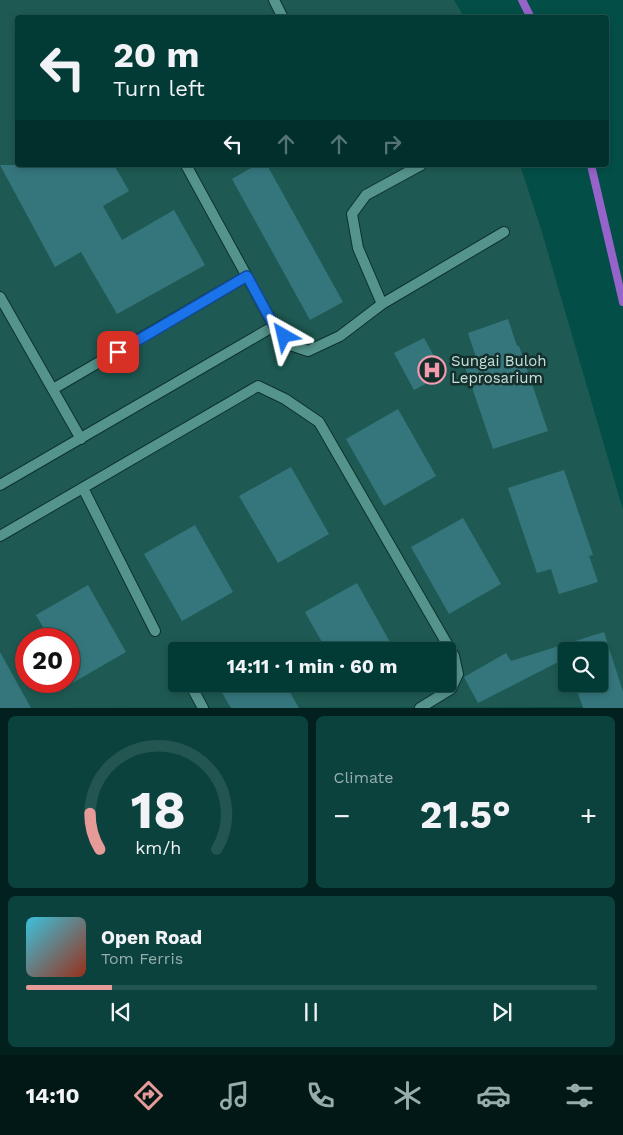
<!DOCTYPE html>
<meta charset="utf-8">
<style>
body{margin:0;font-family:"Work Sans",sans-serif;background:#0c423e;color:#f1f3f6;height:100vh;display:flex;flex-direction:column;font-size:19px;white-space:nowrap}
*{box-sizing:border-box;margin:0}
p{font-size:16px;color:#96adad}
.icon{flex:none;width:28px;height:28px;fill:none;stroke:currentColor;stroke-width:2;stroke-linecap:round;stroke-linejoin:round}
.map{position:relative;height:708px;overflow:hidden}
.details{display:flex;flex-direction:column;gap:8px;padding:8px;background:#01201e;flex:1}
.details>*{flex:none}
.top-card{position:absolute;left:15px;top:15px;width:594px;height:152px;border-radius:5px;box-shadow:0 2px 8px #0003,0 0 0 1px #235551;background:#023b36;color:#f1f3f6;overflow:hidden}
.tools{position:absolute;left:558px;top:642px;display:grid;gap:10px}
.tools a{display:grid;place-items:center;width:50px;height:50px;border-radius:5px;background:#023b36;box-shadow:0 2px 8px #0003,0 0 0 1px #235551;font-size:25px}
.speed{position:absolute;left:15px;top:628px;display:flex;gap:10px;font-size:25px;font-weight:700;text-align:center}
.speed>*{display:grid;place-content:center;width:65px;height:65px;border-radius:50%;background:#023b36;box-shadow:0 2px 8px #0003,0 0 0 1px #235551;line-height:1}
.speed .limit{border:8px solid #d22;background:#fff;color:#111}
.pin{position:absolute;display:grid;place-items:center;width:42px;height:42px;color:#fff;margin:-21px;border-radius:10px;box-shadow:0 2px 8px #0006}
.me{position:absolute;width:55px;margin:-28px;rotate:323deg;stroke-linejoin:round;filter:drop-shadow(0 0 4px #0008)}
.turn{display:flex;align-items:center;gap:18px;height:105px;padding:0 15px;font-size:22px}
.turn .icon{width:65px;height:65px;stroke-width:2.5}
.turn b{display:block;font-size:35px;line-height:42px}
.lanes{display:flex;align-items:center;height:48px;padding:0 15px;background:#0003;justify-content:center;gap:25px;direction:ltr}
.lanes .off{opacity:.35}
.big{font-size:38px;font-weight:700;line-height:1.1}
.details .widget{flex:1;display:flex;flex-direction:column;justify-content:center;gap:8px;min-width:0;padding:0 18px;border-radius:8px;background:#0c423e}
.details .dial{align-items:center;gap:0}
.dial svg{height:130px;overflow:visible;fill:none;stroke:#235551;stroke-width:7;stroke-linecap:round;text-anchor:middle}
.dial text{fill:#f1f3f6;stroke:none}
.song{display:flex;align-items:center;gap:15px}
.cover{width:60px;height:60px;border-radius:8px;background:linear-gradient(135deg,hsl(190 70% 55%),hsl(10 70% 35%))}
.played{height:5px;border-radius:2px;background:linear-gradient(90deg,#e69b98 15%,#235551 15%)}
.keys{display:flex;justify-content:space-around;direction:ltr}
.heat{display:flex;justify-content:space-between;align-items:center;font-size:28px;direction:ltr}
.details .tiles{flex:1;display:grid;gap:8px;grid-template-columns:1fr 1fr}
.widget:last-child{grid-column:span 2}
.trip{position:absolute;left:168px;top:642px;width:288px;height:50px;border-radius:5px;background:#023b36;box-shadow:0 2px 8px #0003,0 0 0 1px #235551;font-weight:700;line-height:50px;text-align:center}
.tabs{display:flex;height:80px;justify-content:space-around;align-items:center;background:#011816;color:#96adad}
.tabs .icon{width:35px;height:35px}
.tabs .current{color:#e69b98}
.tabs b{font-size:22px;color:#f1f3f6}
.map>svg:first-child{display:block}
.built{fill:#1e5a53;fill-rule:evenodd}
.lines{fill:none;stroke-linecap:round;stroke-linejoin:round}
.stream{stroke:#9663ca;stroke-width:8}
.building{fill:#35767d}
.lane-casing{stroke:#0e312d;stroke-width:12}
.lane{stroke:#55948c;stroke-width:10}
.route-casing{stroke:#114b97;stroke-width:12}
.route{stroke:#1a73e8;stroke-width:9}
.labels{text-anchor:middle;stroke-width:5;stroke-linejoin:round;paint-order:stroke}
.poi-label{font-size:15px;fill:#c2e1dc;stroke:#15302c;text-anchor:start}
</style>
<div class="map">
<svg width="623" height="708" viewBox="0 0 623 708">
<rect width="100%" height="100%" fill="#034f48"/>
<!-- built -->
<path class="built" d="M0,0h454l10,17 -446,1v147h502l21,64 82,281v197l-623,1zM26,639h43v42h-43zM176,651h270v33h-270zM566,651h33v33h-33z"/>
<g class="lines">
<!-- stream -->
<g class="stream">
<polyline points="522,0 531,18"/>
<polyline points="591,165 623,302"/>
</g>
</g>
<!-- building -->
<g class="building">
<polygon points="0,165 114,165 129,191 103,206 122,240 174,210 205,265 117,314 81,252 55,267"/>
<polygon points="256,165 267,165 343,302 310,320 232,179"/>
<polygon points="508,319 517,346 519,346 548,431 493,449 464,364 477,360 468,333"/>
<polygon points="424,338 444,374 414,390 394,353"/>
<polygon points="398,409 436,476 384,506 346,439"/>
<polygon points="291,467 329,534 278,563 239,496"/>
<polygon points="564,470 593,555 589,556 598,582 559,594 551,569 537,573 508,488"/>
<polygon points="463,518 501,584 449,614 411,547"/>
<polygon points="195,525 233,592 182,621 144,554"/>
<polygon points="357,583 395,651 327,651 305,612"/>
<polygon points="88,585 126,652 69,685 69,639 50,639 36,615"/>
<polygon points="604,632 623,692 623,708 583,708 575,684 599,684 599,651 566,651 566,658 478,703 464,677 506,653 511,661"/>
<polygon points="261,641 267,651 243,651"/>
<polygon points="0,652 31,708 0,708"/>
<polygon points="217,684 285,684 299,708 231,708"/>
</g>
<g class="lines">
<!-- lane casing -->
<g class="lane-casing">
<g id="lane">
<polyline points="274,0 283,18"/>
<polyline points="186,165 274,326 293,346 308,351 340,336 382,304 504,232"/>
<polyline points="0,297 81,439"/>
<polyline points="382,304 358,248 352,214 366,195 421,165"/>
<polyline points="53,389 247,276"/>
<polyline points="0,485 274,326"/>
<polyline points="83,488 155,631"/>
<polyline points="0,536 258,386 285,399 319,422 454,656 458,674 451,689 420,708"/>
<polyline points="190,684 203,708"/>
</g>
</g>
<!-- lane -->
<use href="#lane" class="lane"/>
</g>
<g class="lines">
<!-- route casing -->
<g class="route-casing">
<polyline id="route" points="118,352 247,276 274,326 284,336"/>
</g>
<!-- route -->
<use href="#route" class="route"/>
</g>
<!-- icons -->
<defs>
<g id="hospital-ring" transform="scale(1.4375)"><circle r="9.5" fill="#15302c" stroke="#f29aae" stroke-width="1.5"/><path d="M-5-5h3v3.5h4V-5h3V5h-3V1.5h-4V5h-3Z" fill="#f29aae"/></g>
</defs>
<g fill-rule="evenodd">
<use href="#hospital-ring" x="432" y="370"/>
</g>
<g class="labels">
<!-- poi labels -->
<g class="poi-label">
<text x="451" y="366">Sungai Buloh<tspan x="451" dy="17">Leprosarium</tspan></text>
</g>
</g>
</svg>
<div class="tools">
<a><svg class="icon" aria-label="search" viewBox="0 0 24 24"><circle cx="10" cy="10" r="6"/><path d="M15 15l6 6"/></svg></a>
</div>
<div class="speed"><div class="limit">20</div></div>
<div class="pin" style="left:118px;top:352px;background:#d93025"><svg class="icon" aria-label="arrive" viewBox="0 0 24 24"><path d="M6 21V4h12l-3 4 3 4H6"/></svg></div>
<svg class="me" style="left:284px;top:336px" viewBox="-20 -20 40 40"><path d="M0-17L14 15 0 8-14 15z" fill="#1a73e8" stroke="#fff" stroke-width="4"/></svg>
<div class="trip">14:11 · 1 min · 60 m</div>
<div class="top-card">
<div class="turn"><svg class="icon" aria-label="left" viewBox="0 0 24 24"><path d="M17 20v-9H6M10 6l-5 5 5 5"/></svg><div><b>20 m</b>Turn left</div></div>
<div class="lanes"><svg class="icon" aria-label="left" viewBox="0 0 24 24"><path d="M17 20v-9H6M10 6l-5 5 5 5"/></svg><svg class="icon off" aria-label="ahead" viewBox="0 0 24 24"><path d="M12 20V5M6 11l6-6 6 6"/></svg><svg class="icon off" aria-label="ahead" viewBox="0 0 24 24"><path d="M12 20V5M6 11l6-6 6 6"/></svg><svg class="icon off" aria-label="right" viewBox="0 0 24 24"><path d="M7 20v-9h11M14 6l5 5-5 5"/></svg></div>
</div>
</div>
<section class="details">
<div class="tiles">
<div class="widget dial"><svg viewBox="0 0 100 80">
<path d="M14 69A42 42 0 1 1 86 69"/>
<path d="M14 69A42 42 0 0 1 8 47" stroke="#e69b98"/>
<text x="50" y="56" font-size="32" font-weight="700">18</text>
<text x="50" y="72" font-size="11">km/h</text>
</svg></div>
<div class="widget"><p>Climate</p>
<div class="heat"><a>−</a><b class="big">21.5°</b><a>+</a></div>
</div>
<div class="widget">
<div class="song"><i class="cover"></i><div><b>Open Road</b><p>Tom Ferris</p></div></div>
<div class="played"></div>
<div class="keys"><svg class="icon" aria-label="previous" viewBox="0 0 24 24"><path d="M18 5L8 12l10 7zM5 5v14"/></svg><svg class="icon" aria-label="pause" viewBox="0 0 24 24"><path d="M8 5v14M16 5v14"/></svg><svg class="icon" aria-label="next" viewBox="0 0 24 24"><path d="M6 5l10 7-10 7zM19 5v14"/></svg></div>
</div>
</div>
</section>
<nav class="tabs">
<b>14:10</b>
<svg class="icon current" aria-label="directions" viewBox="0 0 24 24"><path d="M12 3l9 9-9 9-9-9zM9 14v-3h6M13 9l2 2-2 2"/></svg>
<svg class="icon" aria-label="music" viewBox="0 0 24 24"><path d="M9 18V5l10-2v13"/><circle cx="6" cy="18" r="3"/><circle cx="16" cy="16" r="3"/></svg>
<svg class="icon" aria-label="phone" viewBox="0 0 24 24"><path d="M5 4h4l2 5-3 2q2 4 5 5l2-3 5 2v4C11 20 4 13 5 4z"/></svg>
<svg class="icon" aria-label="climate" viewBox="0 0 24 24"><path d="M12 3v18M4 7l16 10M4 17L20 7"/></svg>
<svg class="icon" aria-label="car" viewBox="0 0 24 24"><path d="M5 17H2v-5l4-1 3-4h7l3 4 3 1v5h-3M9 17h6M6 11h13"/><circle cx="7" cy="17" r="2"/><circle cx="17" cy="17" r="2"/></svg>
<svg class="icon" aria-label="filters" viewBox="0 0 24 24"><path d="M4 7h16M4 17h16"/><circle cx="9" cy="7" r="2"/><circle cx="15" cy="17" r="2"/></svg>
</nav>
